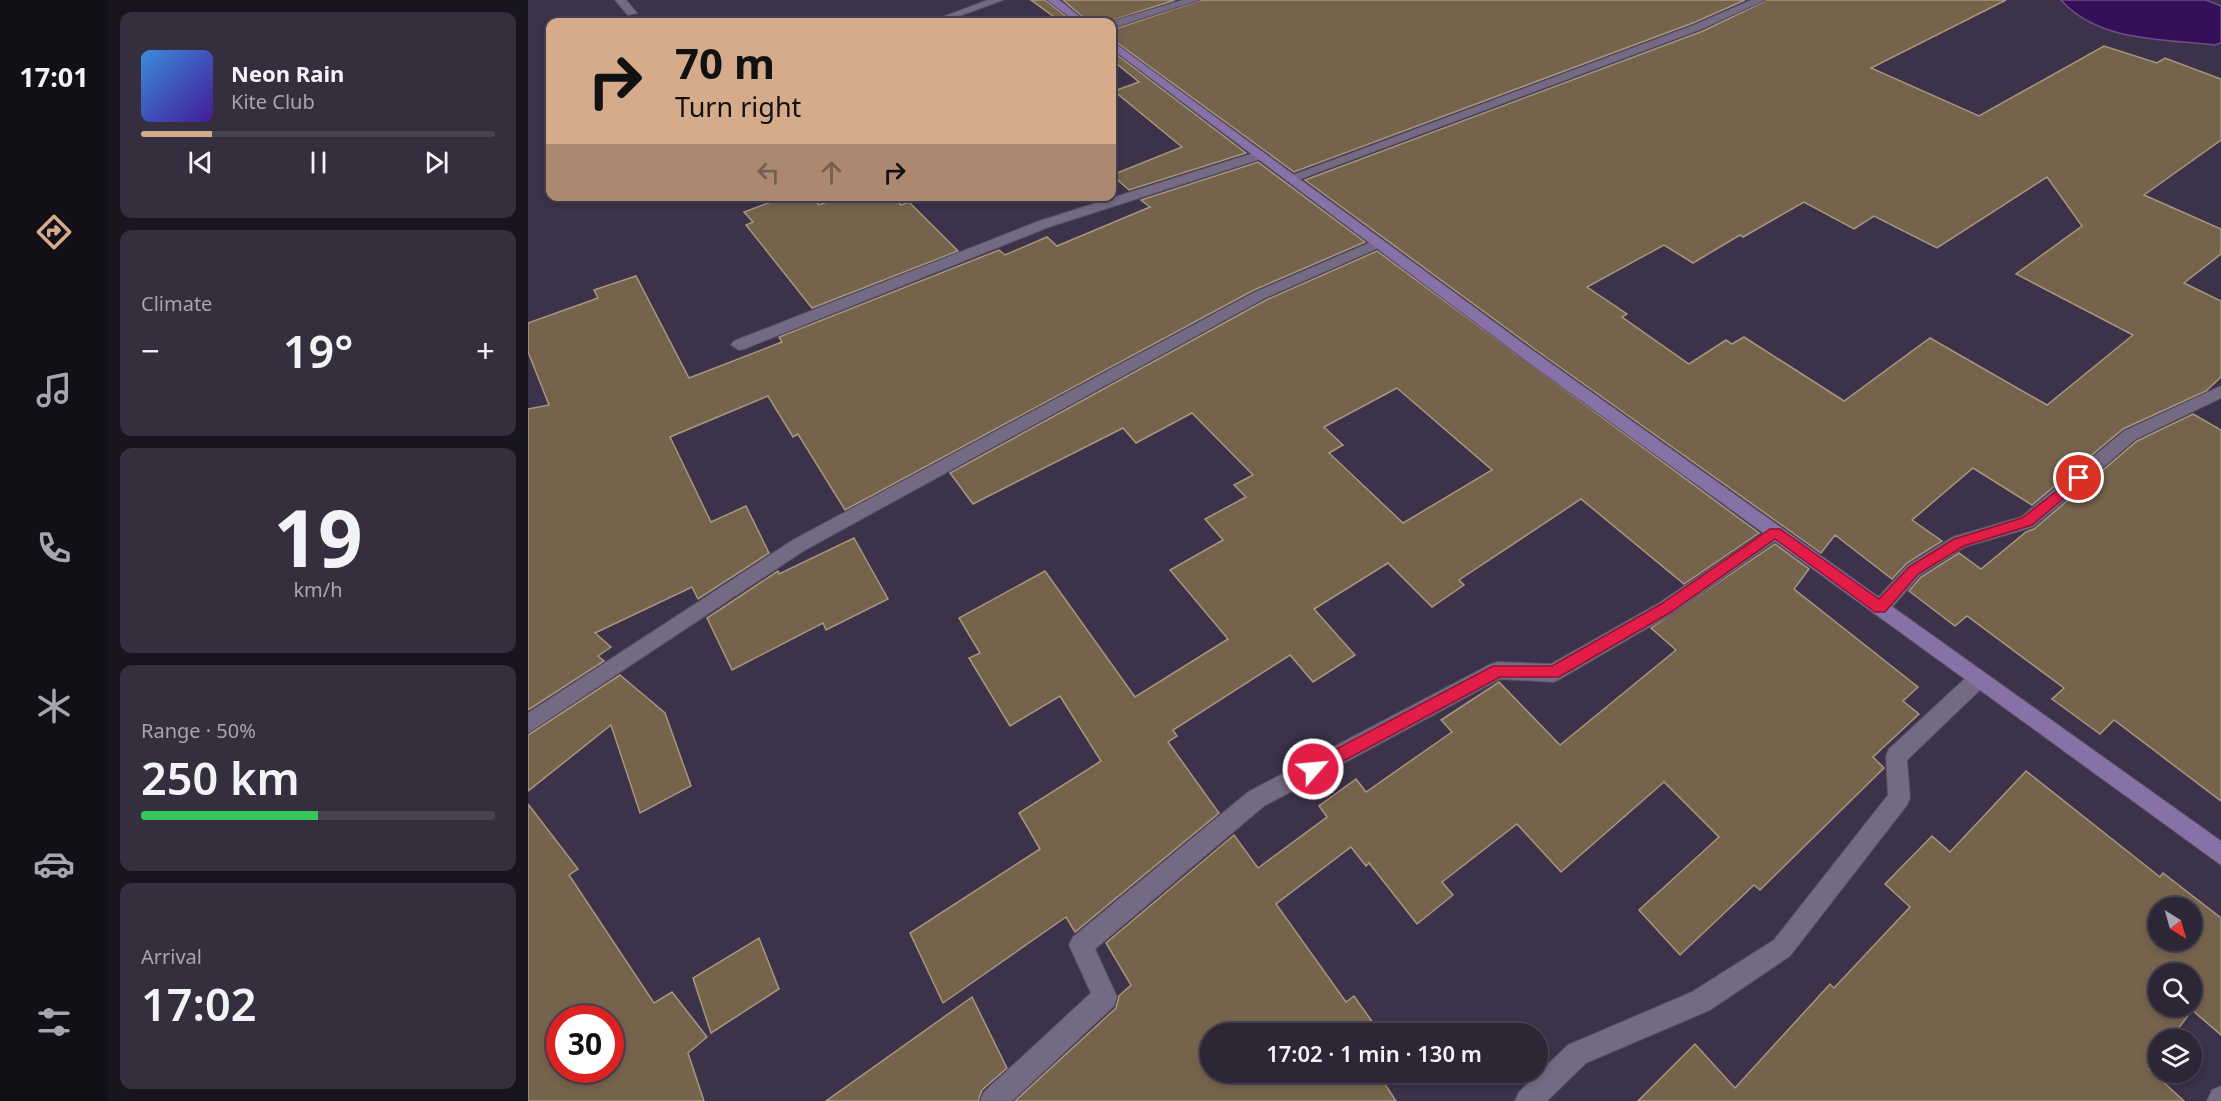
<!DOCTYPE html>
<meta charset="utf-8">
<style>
body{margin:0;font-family:"Noto Sans",sans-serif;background:#352e3f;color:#f1f3f6;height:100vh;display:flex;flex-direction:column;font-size:22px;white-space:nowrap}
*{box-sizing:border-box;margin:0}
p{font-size:20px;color:#a7a5ad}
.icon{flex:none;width:33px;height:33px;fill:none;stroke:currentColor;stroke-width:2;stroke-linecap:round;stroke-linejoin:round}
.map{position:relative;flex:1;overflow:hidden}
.side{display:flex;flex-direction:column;gap:12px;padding:12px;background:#19151e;width:420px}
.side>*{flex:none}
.hud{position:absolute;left:18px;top:18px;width:570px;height:183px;border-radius:12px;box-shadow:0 3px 9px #0003,0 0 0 2px #484352;background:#d6ab8b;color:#111;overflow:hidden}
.needle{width:39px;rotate:143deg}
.fabs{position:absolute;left:1620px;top:897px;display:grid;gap:12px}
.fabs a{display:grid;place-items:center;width:54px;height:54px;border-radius:50%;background:#2d2637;box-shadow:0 3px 9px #0003,0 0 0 2px #484352;font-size:30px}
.speed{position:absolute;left:18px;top:1005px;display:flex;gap:12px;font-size:30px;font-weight:700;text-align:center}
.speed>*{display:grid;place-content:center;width:78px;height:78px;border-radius:50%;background:#2d2637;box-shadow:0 3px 9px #0003,0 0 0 2px #484352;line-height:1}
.speed .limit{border:9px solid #d22;background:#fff;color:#111}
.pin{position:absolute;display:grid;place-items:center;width:51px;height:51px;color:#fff;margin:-26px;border:3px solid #fff;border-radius:50%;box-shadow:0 2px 6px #0007}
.me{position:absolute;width:66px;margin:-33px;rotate:63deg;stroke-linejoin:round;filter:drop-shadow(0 0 4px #0008)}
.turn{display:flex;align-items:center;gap:21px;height:126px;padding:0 30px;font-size:27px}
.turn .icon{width:78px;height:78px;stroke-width:2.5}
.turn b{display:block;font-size:42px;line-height:51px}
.lanes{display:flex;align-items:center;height:57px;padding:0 30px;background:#0003;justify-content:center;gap:30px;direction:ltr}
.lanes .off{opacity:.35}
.big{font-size:45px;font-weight:600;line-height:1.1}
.side .tile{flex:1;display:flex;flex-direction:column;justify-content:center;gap:9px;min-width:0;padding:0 21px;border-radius:12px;background:#352e3f}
.side .dial{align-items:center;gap:0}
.dial b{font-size:78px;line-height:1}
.song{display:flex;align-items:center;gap:18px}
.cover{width:72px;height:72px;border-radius:9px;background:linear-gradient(135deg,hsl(210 70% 55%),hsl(260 70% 35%))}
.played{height:6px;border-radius:3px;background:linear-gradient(90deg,#d6ab8b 20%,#484352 20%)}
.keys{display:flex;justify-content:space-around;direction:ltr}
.heat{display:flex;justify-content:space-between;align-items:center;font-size:33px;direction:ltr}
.charge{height:9px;border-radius:4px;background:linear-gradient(90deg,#34c759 50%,#484352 0)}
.trip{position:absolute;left:672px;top:1023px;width:348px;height:60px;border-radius:30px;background:#2d2637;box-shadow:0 3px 9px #0003,0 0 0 2px #484352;font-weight:600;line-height:60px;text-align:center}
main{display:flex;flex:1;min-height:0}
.tab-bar{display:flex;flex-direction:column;width:108px;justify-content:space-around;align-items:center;background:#120f16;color:#a7a5ad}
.tab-bar .icon{width:42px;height:42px}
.tab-bar .current{color:#d6ab8b}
.tab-bar b{font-size:27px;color:#f1f3f6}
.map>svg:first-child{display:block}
.water{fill:#350f58;stroke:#6b4f86;stroke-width:1.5}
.building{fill:#75634c;stroke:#a9967e;stroke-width:1.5;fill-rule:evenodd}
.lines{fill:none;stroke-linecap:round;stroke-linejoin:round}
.street-casing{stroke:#564f62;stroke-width:2}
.secondary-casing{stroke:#564f62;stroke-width:2}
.street{fill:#746a83;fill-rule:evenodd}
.secondary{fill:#8871a6;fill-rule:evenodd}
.route{fill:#e11d48;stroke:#92132f;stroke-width:1.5}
</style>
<main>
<nav class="tab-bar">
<b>17:01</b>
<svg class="icon current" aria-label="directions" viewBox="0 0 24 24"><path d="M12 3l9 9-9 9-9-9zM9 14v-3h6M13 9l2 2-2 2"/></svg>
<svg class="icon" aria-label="music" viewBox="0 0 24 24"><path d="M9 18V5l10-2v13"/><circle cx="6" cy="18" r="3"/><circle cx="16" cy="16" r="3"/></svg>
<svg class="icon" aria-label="phone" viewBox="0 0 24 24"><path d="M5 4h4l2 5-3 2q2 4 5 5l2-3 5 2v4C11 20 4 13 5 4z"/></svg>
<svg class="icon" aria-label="climate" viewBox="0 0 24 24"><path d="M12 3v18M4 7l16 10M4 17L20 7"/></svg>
<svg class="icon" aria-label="car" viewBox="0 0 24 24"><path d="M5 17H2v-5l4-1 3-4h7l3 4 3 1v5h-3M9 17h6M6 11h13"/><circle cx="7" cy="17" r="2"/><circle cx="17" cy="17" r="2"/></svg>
<svg class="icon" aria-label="filters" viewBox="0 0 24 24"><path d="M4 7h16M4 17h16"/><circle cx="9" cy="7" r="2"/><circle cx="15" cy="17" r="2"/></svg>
</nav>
<section class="side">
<div class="tile">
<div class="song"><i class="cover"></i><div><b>Neon Rain</b><p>Kite Club</p></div></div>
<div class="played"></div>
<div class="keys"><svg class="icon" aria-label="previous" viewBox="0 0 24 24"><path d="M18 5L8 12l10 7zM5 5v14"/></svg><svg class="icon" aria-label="pause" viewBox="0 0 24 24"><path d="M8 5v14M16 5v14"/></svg><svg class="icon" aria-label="next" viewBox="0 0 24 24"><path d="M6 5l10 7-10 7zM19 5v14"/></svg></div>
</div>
<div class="tile"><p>Climate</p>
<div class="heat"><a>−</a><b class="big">19°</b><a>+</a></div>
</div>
<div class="tile dial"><b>19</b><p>km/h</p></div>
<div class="tile"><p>Range · 50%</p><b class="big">250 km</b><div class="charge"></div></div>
<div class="tile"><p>Arrival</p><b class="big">17:02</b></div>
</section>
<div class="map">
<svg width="1693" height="1101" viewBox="0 0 1693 1101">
<rect width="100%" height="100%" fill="#3c3249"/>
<!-- water -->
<path class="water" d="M1533,0h145l15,6v37l-7,2c-51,-6 -116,-3 -153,-45z"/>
<!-- building -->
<g class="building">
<polygon points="503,0 517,0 545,22 533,22"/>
<polygon points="535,0 647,0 579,22 561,22"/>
<polygon points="673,0 1217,0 1165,23 766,172 584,39 584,30"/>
<path d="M1239,0h239l-135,68 108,48 125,-70 53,17 8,-5 56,21v61l-77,55 77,34v25l-37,29 37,18v76l-15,14 -83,38 -91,76 -59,-37 -61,52 30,21 -35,22 -15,16 -57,-44 -14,18 -285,-203 -231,-170 398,-149zM1519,177l35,49 -66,48 117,61 -86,70 -117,-67 -86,63 -100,-64 -12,7 -6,-4 -37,24 -67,-47 5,-3 -40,-27 77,-42 29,18 47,-28 3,2 61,-35 50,27 20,-13 63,32z"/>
<polygon points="584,51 718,153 601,190 584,175 654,147 586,91 611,82 584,60"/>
<polygon points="730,162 837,242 726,290 317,510 270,434 265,437 240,396 142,437 183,522 218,506 241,553 170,599 164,587 67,633 83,647 70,656 76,661 0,710 0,409 21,405 0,352 0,323 70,298 66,290 108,276 161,378 254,342 251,337 471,250 477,255 519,237 529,246 622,207 613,200"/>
<polygon points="259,196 284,196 291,205 313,196 366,196 373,205 381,202 430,251 284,308 218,225 225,222 216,212"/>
<path d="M849,251l382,282 -75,51 -103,-85 -122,81 5,5 -32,22 -44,-44 -74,46 41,46 -42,27 -23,-27 -117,75 4,6 -9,6 51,71 -144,119 -9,-15 -123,86 -33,-70 130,-84 -21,-36 82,-52 -41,-65 -50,30 -41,-68 11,-5 -21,-35 86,-47 90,126 93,-58 -58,-69 53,-30 -18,-21 41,-22 -12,-12 19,-10 -61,-62 -56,30 -13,-15 -150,76 -23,-31 316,-173zM869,388l95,82 -89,53 -74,-70 14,-8 -19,-18z"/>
<polygon points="1665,414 1693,430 1693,801 1586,720 1572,734 1524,699 1536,688 1439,616 1427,626 1381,591 1393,577 1431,553 1453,569 1498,532 1506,529 1609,441"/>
<polygon points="326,538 360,599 298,630 295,623 204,670 179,618 250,571 251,574"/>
<polygon points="1247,544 1281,569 1266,589 1390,687 1375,701 1391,714 1345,757 1356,768 1232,890 1226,885 1152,955 1111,910 1191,837 1136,782 1033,872 989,824 914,882 925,895 889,924 841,863 838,866 823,847 748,904 818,1002 826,996 853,1034 682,1034 682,1072 849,1072 868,1101 487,1101 588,1008 591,996 603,985 578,943 706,835 730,868 799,817 791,806 828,779 838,792 924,732 913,720 971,682 1032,745 1148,650 1123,628"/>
<polygon points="92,675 137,713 163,786 112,813 83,725 0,791 0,735"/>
<path d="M1498,771l134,106 3,-4 58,45v117l-29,-25 -22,30h-12v16l-9,13 35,32h-546l57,-57 40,44 95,-104 4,4 76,-81 -25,-23 47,-48 18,16zM1630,908h34v32h-34zM1630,974h34v32h-34z"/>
<path d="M0,804l50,65 -9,6 85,128 18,-11 35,45 -19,16 16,48h-176zM32,1018h50v52h-50z"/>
<polygon points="231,938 251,989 183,1033 165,978"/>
<polygon points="444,997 479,1068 454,1090 450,1101 298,1101"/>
</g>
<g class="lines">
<!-- street casing -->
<g class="street-casing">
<g id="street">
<polygon points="87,0 98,0 109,13 100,15"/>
<polygon points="460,0 475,0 415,22 401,22"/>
<polygon points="655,0 671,0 588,27 584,28 584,22 581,22"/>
<polygon points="1223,0 1237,0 1174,29 767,181 759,181 757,178 1166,25"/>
<polygon points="732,151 736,152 736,158 521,227 216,349 211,350 203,345 206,341 511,221"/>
<polygon points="850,239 857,243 855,246 737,298 277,550 0,733 0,713 265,540 727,292"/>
<polygon points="1693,386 1693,398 1608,439 1505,527 1437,547 1392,575 1359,613 1352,616 1345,613 1343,608 1345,603 1380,565 1425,537 1493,517 1596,431"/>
<polygon points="1247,525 1253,527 1256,532 1253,537 1145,613 1032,679 1025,682 972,679 736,806 567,949 589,997 586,1006 484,1101 452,1101 456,1092 563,993 541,945 545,937 720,792 963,664 970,662 1023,664 1131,603"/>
<polygon points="1450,670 1457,673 1460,679 1457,685 1379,760 1382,798 1379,805 1262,956 1182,1010 1058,1063 1019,1101 987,1101 991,1092 1040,1045 1164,992 1246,940 1360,795 1358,756 1361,749 1443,673"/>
<polygon points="1693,1086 1693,1101 1679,1101 1684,1090"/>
</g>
</g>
<!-- secondary casing -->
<g class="secondary-casing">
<g id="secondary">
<polygon points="519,0 531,0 559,22 548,22"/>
<polygon points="584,41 1007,352 1693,841 1693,865 997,360 584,49"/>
</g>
</g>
<!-- street -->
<use href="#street" class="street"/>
<!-- secondary -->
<use href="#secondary" class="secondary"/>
</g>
<!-- route -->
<polygon class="route" points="1551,474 1557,478 1555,482 1504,525 1436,546 1390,574 1357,612 1347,612 1247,539 1143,612 1031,677 972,677 791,774 785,776 780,774 777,769 780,764 965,666 1024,666 1133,604 1242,529 1252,529 1351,599 1381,567 1426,539 1494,518"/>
</svg>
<div class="fabs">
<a><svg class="needle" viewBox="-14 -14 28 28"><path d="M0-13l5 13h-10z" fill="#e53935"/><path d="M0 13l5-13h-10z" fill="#a7a5ad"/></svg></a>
<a><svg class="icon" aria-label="search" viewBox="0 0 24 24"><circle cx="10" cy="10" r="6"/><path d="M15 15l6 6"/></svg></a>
<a><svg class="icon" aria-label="layers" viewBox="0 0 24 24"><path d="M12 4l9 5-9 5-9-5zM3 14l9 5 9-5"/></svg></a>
</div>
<div class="speed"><div class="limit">30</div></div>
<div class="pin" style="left:1551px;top:478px;background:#d93025"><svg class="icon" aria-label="arrive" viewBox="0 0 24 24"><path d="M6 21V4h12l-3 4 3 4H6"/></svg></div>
<svg class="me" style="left:785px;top:769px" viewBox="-20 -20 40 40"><circle r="17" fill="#e11d48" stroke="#fff" stroke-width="3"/><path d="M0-11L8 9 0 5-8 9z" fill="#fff"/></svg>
<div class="trip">17:02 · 1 min · 130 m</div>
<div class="hud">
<div class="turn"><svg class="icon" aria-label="right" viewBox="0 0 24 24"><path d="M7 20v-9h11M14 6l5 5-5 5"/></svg><div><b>70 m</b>Turn right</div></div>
<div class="lanes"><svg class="icon off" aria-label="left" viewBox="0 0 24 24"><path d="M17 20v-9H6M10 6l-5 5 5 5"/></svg><svg class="icon off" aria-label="ahead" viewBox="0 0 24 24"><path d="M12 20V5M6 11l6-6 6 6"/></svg><svg class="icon" aria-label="right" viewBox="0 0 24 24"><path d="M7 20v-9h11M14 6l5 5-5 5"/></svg></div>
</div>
</div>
</main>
